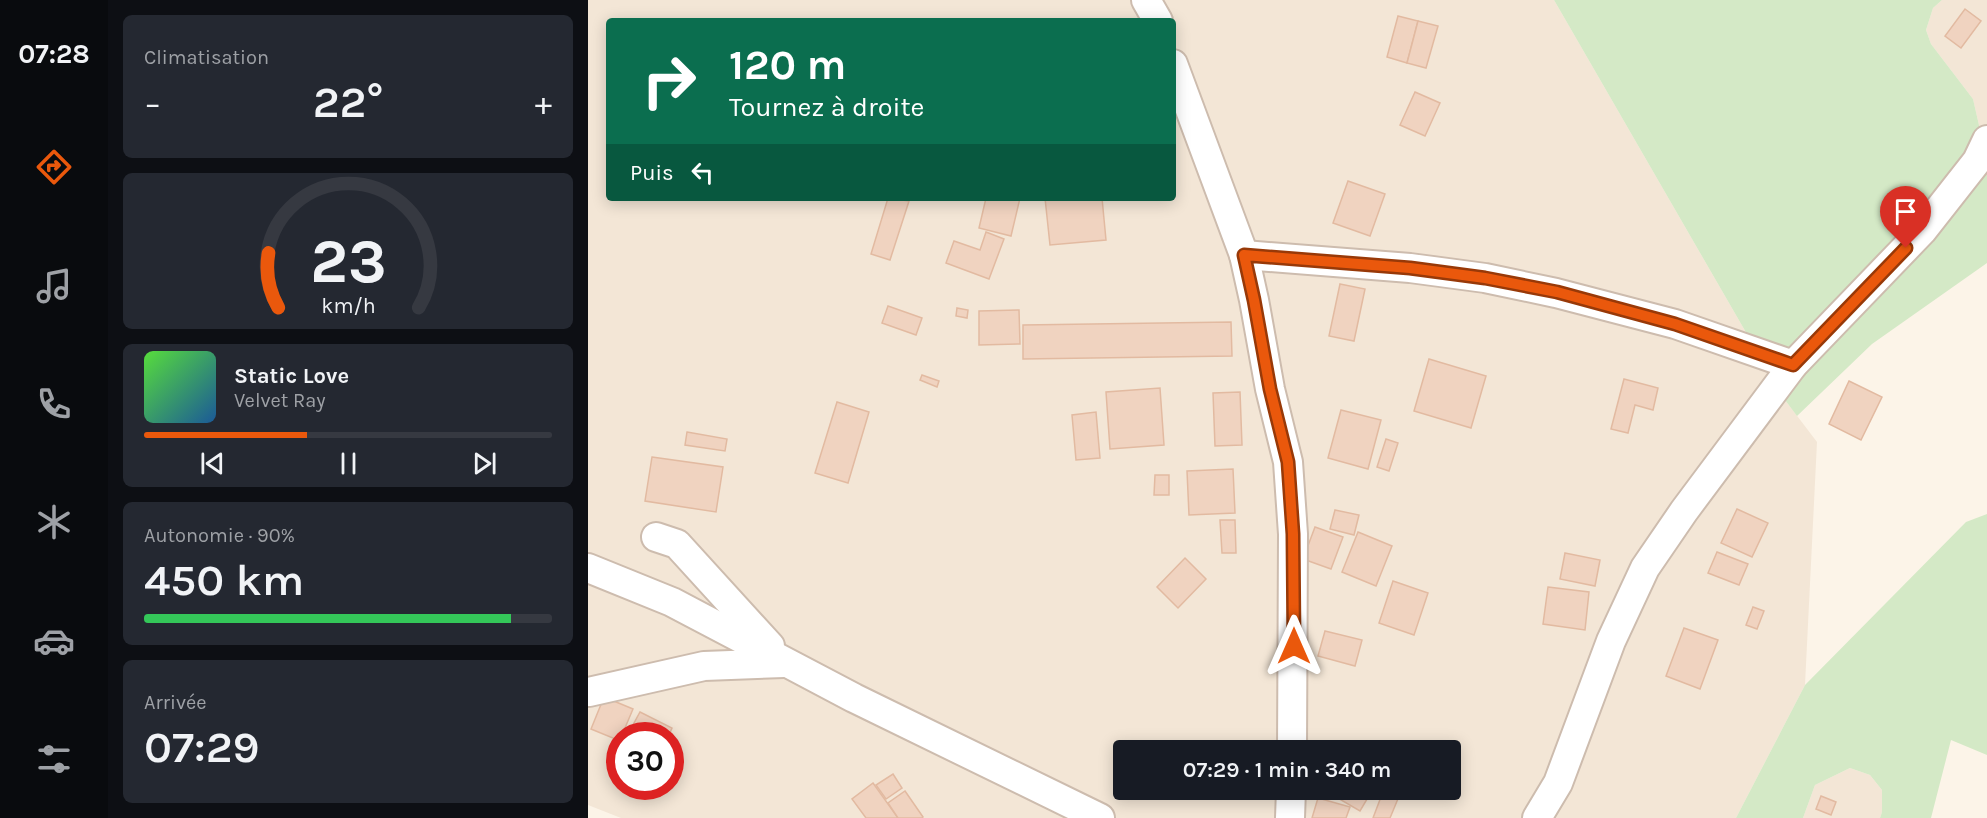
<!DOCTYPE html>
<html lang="fr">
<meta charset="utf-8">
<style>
body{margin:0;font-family:Karla,sans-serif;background:#242831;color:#f1f3f6;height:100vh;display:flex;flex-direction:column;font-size:22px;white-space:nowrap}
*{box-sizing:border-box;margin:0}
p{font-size:20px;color:#9ea1a6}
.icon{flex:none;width:33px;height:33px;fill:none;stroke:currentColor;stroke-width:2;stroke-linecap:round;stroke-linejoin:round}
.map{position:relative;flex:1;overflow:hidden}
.sheet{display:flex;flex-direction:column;gap:15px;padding:15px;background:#0d0f14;width:480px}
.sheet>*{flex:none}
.top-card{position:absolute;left:18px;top:18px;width:570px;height:183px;border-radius:6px;box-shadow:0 3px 15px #0003;background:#0b6e4f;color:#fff;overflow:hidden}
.speed{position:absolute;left:18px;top:722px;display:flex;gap:12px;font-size:30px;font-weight:700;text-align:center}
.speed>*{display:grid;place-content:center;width:78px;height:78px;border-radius:50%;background:#171b24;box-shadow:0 3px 15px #0003;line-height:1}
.speed .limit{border:9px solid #d22;background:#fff;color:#111}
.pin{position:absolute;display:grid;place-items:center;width:51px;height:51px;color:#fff;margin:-62px -26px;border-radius:50% 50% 50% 0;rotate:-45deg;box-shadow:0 0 6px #0007}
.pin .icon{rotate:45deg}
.me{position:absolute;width:66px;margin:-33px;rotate:0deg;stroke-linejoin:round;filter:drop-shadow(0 0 4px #0008)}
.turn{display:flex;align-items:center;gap:21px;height:126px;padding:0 24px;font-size:27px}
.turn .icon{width:78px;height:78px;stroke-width:2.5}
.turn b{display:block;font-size:42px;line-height:51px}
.then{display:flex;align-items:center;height:57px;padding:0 24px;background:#0003;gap:12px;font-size:22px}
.big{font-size:45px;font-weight:600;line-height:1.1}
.sheet .tile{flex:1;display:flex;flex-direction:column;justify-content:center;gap:9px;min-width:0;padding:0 21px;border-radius:9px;background:#242831}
.sheet .dial{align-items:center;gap:0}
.dial svg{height:156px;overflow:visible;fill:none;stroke:#363941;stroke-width:7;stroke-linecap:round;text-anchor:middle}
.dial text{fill:#f1f3f6;stroke:none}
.song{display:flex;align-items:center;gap:18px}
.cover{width:72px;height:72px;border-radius:9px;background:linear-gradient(135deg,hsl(110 70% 55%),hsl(210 70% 35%))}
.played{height:6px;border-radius:3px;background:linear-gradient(90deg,#ea580c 40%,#363941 40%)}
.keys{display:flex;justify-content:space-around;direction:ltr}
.heat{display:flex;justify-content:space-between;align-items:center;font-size:33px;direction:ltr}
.charge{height:9px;border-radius:4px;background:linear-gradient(90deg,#34c759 90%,#363941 0)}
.trip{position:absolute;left:525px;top:740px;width:348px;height:60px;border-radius:6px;background:#171b24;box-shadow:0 3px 15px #0003;font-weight:600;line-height:60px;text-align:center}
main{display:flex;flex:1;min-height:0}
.tabs{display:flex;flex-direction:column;width:108px;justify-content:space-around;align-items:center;background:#090b0e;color:#9ea1a6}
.tabs .icon{width:42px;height:42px}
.tabs .on{color:#ea580c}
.tabs b{font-size:27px;color:#f1f3f6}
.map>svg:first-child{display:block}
.residential{fill:#f3e6d6;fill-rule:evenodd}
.green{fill:#d4e9c6}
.building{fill:#f0d3c0;stroke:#e2baa1;stroke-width:1.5}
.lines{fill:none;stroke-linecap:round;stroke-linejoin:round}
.minor-casing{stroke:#cdbcae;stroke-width:32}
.minor{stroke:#fff;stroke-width:28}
.route-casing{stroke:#983908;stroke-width:15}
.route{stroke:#ea580c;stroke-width:10}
</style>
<main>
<nav class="tabs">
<b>07:28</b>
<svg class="icon on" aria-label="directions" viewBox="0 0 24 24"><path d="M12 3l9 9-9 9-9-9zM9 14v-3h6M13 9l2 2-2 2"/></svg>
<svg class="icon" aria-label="music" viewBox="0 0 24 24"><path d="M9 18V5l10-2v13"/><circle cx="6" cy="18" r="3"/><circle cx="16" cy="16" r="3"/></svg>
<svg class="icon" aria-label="phone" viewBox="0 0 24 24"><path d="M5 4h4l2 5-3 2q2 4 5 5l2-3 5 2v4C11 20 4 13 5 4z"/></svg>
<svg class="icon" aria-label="climate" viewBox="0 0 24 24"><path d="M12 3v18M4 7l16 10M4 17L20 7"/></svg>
<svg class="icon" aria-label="car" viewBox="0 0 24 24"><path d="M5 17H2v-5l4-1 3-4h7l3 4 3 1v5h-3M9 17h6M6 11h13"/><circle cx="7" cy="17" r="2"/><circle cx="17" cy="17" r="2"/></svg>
<svg class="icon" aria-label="filters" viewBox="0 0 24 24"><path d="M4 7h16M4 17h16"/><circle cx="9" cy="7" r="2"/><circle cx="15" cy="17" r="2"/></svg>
</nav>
<section class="sheet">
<div class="tile"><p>Climatisation</p>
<div class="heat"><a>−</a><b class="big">22°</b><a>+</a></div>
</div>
<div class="tile dial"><svg viewBox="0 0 100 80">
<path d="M14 69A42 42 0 1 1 86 69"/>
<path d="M14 69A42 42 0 0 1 9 41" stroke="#ea580c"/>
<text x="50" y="56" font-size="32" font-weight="700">23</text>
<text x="50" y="72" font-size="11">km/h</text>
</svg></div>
<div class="tile">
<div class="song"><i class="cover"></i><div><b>Static Love</b><p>Velvet Ray</p></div></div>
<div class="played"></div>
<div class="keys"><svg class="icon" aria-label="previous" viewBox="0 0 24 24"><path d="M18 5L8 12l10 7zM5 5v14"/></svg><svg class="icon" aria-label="pause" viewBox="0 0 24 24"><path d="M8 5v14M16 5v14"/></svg><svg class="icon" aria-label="next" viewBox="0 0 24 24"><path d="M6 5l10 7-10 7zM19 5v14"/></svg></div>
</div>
<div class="tile"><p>Autonomie · 90%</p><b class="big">450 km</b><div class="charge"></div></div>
<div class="tile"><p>Arrivée</p><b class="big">07:29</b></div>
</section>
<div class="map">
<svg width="1399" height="818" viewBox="0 0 1399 818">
<rect width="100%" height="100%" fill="#fcf4e8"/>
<!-- residential -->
<g class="residential">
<path d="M0,0h966l231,400 32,42 -12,243 -69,133h-1115l-33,-13zM21,21h564v177h-564zM32,735h50v51h-50zM536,750h326v39h-326z"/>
<polygon points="1354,0 1399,0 1399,160 1385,99 1343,44 1338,30 1345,8"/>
<polygon points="1262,768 1282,775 1294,790 1294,812 1292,818 1215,818 1227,785"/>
</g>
<!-- green -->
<g class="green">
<polygon points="966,0 1354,0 1345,8 1338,30 1343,44 1385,99 1399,160 1399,263 1284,344 1209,416 1197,400"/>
<polygon points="1399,514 1399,755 1363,740 1343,818 1292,818 1294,812 1294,790 1282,775 1262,768 1227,785 1215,818 1148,818 1217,685 1378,522"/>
</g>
<!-- building -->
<g class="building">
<polygon points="1377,9 1393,21 1373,48 1357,36"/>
<polygon points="810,16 830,21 819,63 799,57"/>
<polygon points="830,21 850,26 838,68 819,63"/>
<polygon points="827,92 852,103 837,136 812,125"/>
<polygon points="760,181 797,194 782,236 745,223"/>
<polygon points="300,198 321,201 302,260 283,254"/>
<polygon points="398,198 432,198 423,236 391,228"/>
<polygon points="457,198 514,198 518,240 462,245"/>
<polygon points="398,232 416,239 401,279 358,263 366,241 392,250"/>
<polygon points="752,284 777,289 766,341 741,336"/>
<polygon points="300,306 334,318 328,335 294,323"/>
<polygon points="369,308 380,310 379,318 368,316"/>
<polygon points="431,310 432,344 391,345 391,311"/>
<polygon points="643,322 644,356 435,359 435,325"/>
<polygon points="841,359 898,376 883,428 826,411"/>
<polygon points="334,375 351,381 349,387 332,380"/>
<polygon points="1036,379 1070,388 1065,410 1047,405 1040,433 1023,429"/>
<polygon points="1261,381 1294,397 1273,440 1241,424"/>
<polygon points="572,388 576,445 522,449 518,392"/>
<polygon points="652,392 654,445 627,446 625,393"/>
<polygon points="249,402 281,412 260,483 227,473"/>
<polygon points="753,410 793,420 780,469 740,458"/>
<polygon points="508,412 512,458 488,460 484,415"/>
<polygon points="99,432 139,439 137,451 97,445"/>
<polygon points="798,439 810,443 801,471 789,467"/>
<polygon points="64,457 135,467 128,512 57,501"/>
<polygon points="645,469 647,513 601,515 599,471"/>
<polygon points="567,475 581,475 581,495 566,495"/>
<polygon points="1149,509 1180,523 1164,557 1133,543"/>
<polygon points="747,510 771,515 766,535 742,529"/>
<polygon points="632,520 647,520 648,553 634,553"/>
<polygon points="727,527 755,537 743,569 715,559"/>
<polygon points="770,532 804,546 788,586 754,572"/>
<polygon points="1129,552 1160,564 1151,585 1120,573"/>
<polygon points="977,553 1012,560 1007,586 972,579"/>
<polygon points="597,558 618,579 590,608 569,587"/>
<polygon points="805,581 840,593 826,635 791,623"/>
<polygon points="960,587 1001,592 997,630 955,624"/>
<polygon points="1165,607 1176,611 1169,629 1158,625"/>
<polygon points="1096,628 1130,640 1112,689 1078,676"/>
<polygon points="737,631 774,640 767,666 730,656"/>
<polygon points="16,697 45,709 34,735 32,735 32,741 3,729"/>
<polygon points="52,712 84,728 81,735 40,734"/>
<polygon points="305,774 314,788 298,799 288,785"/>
<polygon points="285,783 310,818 278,818 264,799"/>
<polygon points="743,789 785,789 772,811 741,793"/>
<polygon points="796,789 814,789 802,818 785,818"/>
<polygon points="317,791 335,817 334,818 310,818 300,803"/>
<polygon points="1233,796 1248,802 1243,815 1228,809"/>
<polygon points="730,798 762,807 758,818 724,818"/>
</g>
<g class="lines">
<!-- minor casing -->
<g class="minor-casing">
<g id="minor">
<polyline points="558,0 570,21"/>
<polyline points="585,64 656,255 666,300 682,389 700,462 705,534 704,750"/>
<polyline points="656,255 822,268 897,278 968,293 1087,324 1205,365"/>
<polyline points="68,537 89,544 182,646"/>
<polyline points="0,568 84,602 266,698 512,818"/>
<polyline points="1,692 116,666 196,663"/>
<polyline points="702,818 703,789"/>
<polyline points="949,818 970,783 1023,641 1057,568 1096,511 1205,365 1334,231 1389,161 1399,140"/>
</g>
</g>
<!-- minor -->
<use href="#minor" class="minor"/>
</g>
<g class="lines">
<!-- route casing -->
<g class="route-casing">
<polyline id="route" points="706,646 705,534 700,462 682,389 666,300 656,255 822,268 897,278 969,292 1087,324 1205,365 1318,248"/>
</g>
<!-- route -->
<use href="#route" class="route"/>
</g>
</svg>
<div class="speed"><div class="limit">30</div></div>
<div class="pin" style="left:1318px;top:248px;background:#d93025"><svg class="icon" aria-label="arrive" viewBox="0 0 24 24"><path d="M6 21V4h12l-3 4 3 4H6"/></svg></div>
<svg class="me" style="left:706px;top:646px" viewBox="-20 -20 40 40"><path d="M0-17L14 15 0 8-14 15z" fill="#ea580c" stroke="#fff" stroke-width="4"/></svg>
<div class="trip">07:29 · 1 min · 340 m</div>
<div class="top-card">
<div class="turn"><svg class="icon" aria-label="right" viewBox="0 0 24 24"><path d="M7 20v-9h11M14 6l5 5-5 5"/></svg><div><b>120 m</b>Tournez à droite</div></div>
<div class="then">Puis<svg class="icon" aria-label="left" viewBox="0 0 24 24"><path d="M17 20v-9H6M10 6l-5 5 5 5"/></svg></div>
</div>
</div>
</main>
